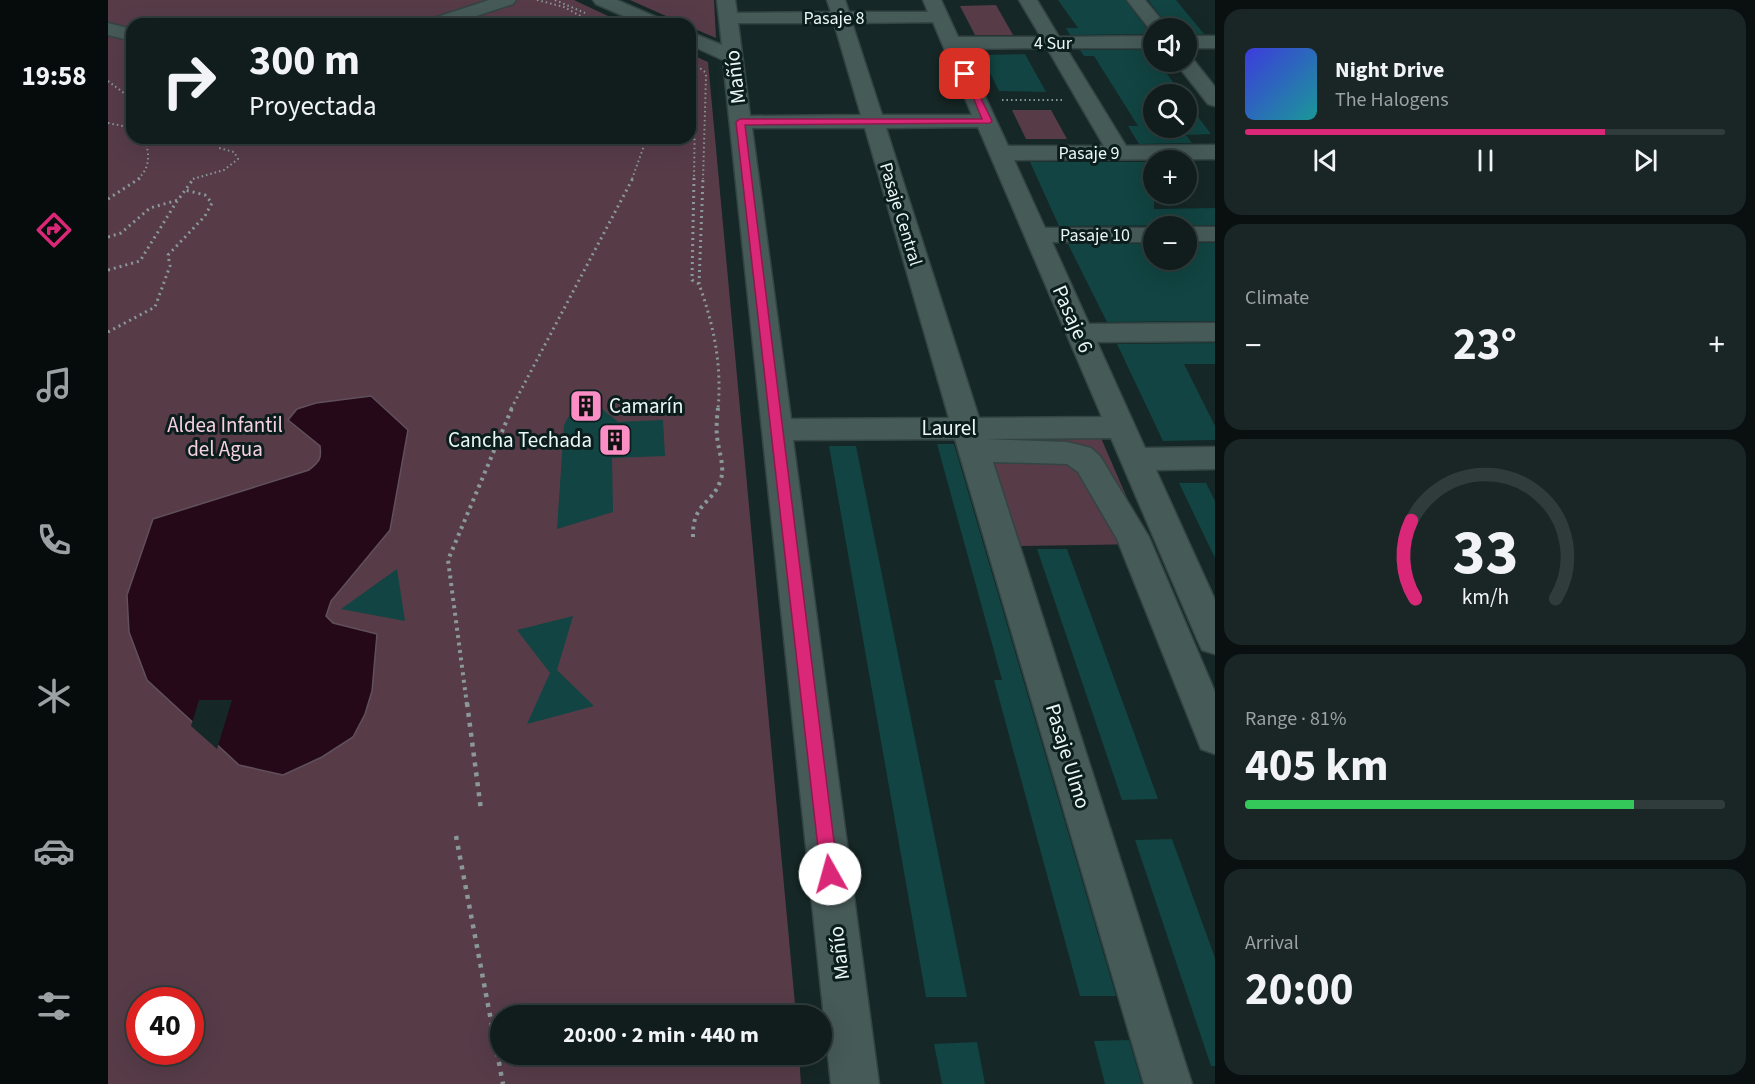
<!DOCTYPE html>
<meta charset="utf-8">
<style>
body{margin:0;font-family:"Source Sans 3",sans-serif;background:#192625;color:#f1f3f6;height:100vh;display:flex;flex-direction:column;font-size:22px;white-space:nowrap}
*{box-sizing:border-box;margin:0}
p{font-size:20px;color:#9ca2a3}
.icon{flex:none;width:33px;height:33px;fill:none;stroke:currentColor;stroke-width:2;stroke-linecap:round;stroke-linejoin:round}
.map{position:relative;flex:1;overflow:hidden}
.details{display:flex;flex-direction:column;gap:9px;padding:9px;background:#09100f;width:540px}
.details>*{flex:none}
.banner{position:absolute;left:18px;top:18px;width:570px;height:126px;border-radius:18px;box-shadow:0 6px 24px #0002,0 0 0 2px #303b3b;background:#101d1c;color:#f1f3f6;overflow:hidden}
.buttons{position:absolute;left:1035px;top:18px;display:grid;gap:12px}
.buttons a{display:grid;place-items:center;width:54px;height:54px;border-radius:50%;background:#101d1c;box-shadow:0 6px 24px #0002,0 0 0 2px #303b3b;font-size:30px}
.speed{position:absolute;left:18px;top:987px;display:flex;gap:12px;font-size:30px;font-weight:700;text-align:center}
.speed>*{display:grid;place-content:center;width:78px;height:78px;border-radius:50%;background:#101d1c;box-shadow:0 6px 24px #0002,0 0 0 2px #303b3b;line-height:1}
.speed .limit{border:9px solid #d22;background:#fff;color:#111}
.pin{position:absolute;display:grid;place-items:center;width:51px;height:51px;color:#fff;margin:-26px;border-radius:12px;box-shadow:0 3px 9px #0006}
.me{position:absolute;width:66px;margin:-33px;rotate:353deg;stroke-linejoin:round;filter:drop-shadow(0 0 4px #0008)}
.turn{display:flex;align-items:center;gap:21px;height:126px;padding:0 24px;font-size:27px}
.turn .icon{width:78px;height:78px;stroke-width:2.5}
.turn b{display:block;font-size:42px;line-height:51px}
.big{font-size:45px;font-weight:700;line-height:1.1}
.details .widget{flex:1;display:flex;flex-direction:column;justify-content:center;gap:9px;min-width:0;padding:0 21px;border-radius:18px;background:#192625}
.details .dial{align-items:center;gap:0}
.dial svg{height:156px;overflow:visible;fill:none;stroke:#303b3b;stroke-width:7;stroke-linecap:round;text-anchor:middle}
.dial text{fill:#f1f3f6;stroke:none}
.song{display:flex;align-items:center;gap:18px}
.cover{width:72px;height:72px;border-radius:9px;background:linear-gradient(135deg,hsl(240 70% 55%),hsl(180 70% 35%))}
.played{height:6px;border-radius:3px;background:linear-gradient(90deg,#db2777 75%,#303b3b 75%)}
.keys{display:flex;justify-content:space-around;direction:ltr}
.heat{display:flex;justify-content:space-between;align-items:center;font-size:33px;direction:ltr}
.charge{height:9px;border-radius:4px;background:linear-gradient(90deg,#34c759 81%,#303b3b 0)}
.trip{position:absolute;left:382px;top:1005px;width:342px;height:60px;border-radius:30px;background:#101d1c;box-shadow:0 6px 24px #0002,0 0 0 2px #303b3b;font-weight:700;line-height:60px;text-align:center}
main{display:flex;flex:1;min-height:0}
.tabs{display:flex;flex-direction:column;width:108px;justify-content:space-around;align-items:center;background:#060c0b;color:#9ca2a3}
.tabs .icon{width:42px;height:42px}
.tabs .current{color:#db2777}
.tabs b{font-size:27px;color:#f1f3f6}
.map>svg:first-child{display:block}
.green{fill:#573c48;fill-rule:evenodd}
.water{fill:#250918;stroke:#60505b;stroke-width:1.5}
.pier{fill:#152726}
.building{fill:#114442}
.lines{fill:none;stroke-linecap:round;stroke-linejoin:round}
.minor-casing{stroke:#334443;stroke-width:3}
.path-far3{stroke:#8a9998;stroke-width:2;stroke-dasharray:1.5 3;stroke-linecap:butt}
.path-far2{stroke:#8a9998;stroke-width:3;stroke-dasharray:2 4;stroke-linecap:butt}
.path-far1{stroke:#8a9998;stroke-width:4;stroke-dasharray:3 4.5;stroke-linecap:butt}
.path{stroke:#8a9998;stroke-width:4.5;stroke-dasharray:4 6;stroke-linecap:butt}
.minor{fill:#465a58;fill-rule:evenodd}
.route{fill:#db2777;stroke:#8e194d;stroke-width:1.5}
.labels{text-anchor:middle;stroke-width:6;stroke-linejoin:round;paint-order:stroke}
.far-street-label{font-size:18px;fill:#ebf7f6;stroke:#0b1e1d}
.street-label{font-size:21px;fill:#ebf7f6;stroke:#0b1e1d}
.poi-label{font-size:21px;fill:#ebf7f6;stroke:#0b1e1d;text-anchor:start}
.park-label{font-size:21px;fill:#f7d0e2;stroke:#0b1e1d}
</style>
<main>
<nav class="tabs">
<b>19:58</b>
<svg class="icon current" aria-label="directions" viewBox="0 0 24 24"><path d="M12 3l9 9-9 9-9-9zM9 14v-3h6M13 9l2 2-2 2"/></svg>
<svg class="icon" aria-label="music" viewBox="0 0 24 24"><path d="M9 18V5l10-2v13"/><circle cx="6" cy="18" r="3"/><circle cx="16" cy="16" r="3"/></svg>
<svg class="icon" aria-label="phone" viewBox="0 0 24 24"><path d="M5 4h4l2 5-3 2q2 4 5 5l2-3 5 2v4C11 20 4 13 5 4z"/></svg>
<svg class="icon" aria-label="climate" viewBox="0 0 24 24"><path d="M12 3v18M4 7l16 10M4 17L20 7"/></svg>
<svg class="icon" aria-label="car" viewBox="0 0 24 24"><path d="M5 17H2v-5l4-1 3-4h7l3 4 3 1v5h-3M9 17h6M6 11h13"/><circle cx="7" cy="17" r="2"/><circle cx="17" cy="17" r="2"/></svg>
<svg class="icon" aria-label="filters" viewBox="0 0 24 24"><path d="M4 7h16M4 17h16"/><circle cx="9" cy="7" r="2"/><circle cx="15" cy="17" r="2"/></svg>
</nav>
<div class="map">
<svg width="1107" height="1084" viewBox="0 0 1107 1084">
<rect width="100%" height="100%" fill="#152726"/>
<!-- green -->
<g class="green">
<path d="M0,0h466l51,24h-493v114h558v-84l18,8 88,953 -295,1v38l298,1 2,29h-693zM32,1000h50v52h-50z"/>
<polygon points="522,0 606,0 608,38 582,27 582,24 576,24"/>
<polygon points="888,5 905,35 867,35 852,6"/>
<polygon points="904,110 943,110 959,139 918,139"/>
<polygon points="993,438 1039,544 913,546 878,439"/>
</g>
<!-- water -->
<path class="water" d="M263,396l37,34 -18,100 -59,71 -5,15 7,7 44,11 -5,57 -7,23 -12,23 -31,20 -39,18 -44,-10 -92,-85 -18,-48 -2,-37 26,-76 156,-49c10,-8 13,-11 11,-24l-32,-26 9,-11 19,-6z"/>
<!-- pier -->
<polygon class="pier" points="91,700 124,700 109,749 83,726"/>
<!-- building -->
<g class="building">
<polygon points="950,0 1017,0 1043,34 962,35 958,28 970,28"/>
<polygon points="1040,0 1068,0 1096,34 1078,34 1078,28 1062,28"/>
<polygon points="972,50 1042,50 1046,55 1046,62 1050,62 1074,94 1046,94 1046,128 1078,128 1078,101 1103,134 1078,135 1084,143 1031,144 1020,126 1030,126 986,56 976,56"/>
<polygon points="917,54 938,92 891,91 873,55"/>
<polygon points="922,162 1046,162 1046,209 1107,208 1107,225 951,226"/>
<polygon points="1078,243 1107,243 1107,321 999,322 960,244 1046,244 1046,260 1078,260"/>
<polygon points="1107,343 1107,364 1076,364 1107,426 1107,440 1055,441 1009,344"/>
<polygon points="474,392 510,422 555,420 557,456 504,458 505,512 449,529 456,425"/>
<polygon points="829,444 846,444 1008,996 972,996 886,680 894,680"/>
<polygon points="721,446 748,446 859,997 818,997"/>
<polygon points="1071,483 1098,483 1107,501 1107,558"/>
<polygon points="929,549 959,549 1050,799 1014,800"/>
<polygon points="289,569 297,621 233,609"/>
<polygon points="465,616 449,670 486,706 419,724 442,673 409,630"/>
<polygon points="1064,839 1107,958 1107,1066 1103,1066 1027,840"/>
<polygon points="1021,1040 1034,1084 997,1084 986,1041"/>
<polygon points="869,1042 877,1084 834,1084 826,1044"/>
</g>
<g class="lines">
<!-- minor casing -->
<g class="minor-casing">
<g id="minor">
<polygon points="381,0 408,0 405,4 344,24 317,24 320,20"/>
<polygon points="485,0 509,0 555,20 558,24 534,24 488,4"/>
<path d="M609,0h18l2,13 94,-1 -4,-12h18l4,12h79l-5,-12h18l17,37h83l-22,-37h18l22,37 95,-1v12h-88l60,98 89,-1v14l-201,1 31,68h109v14h-102l37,82 126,-1v18l-118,1 48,106 70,-1v22l-59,1 59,130v54l-13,-4 -5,-11 -86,-201 -126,1 82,3 24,6 9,8 49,81 66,155v62l-14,-5 -84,-210 -39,-67 -11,-8 -74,-2 199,622h-48l-189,-645 -162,1 86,644h-48l-108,-1024 -33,-15v-13l32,13zM825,22l39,93h-90l-30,-92zM630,23h96l27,92 -111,1zM939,48l57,98h-96l-45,-97zM870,127l124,290 -123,1 -93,-290zM644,128h113l84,290 -158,1z"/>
<polygon points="1019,0 1037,0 1060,28 1046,28 1044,32"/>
<polygon points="0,23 24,29 24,41 0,35"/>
<rect x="1078" y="36" width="29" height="12"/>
<polygon points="1078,57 1084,58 1107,87 1107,106 1100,104 1067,62 1078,62"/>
<rect x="1078" y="227" width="29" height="14"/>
</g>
</g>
<!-- path-far3 -->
<g class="path-far3">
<polyline points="429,0 456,7 487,24"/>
<polyline points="447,0 477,13"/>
<polyline points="585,63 597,72 598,76 595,179"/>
<polyline points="0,81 24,99"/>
<polyline points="582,90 587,108 586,179"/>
<polyline points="894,100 955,100"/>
<polyline points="0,123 24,128"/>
<path d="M30,179c13,-12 11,-25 7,-41"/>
<polyline points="85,179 116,170 130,159 126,152 111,148"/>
<polyline points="524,179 537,143 536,138"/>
</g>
<!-- path-far2 -->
<g class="path-far2">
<path d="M586,178l-2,102 7,4c15,42 23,81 19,125"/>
<polyline points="0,199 32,178"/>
<polyline points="0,237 13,233 42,208 70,200 86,178"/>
<polyline points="0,270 32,261 69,201"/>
<polyline points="591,284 595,178"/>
<polyline points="0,332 47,307 62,266 60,255 97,216 104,203 97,195 77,190"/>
<polyline points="403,409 525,178"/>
</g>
<!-- path-far1 -->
<g class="path-far1">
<path d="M585,537c-1,-35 20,-32 28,-58 4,-14 -3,-29 -4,-43 -1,-9 0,-19 1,-28"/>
<polyline points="359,705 340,560 404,408"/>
</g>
<!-- path -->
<g class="path">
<polyline points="359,703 373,810"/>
<polyline points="348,836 395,1084"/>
</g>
<!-- minor -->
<use href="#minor" class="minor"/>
</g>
<!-- route -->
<polygon class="route" points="855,72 861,74 884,121 882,123 637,125 730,874 728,880 722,882 715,880 713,874 628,122 632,119 874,119"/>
<!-- icons -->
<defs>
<g id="building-square" transform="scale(1.725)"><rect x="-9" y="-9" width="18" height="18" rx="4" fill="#fb8fc5" stroke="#0b1e1d"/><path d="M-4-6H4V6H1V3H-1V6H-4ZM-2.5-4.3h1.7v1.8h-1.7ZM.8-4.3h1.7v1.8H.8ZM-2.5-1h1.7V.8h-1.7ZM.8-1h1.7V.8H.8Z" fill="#111"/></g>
</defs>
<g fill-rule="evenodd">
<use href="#building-square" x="478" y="406"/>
<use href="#building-square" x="507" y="440"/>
</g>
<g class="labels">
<!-- far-street labels -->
<g class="far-street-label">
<text x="726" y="24">Pasaje 8</text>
<text x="945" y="49">4 Sur</text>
<text x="981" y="159">Pasaje 9</text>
<text transform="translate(793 214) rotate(73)" y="6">Pasaje Central</text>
<text x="987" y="241">Pasaje 10</text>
</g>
<!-- street labels -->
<g class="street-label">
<text transform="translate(627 77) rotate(-97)" y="7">Mañío</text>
<text transform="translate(965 319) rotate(66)" y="7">Pasaje 6</text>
<text x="841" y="435">Laurel</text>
<text transform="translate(960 756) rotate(73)" y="7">Pasaje Ulmo</text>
<text transform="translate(731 953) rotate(-97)" y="7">Mañío</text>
</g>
<!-- poi labels -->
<g class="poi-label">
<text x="501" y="413">Camarín</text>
<text x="484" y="447" text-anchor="end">Cancha Techada</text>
</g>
<!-- park labels -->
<g class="park-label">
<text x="117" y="432">Aldea Infantil<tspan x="117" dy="24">del Agua</tspan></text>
</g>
</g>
</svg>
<div class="buttons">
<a><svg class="icon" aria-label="sound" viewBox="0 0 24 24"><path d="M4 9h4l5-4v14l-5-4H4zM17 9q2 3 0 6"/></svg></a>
<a><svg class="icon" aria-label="search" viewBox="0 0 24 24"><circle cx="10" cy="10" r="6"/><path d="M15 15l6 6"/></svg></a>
<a>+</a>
<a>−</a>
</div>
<div class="speed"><div class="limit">40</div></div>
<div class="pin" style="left:857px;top:74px;background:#d93025"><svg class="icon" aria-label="arrive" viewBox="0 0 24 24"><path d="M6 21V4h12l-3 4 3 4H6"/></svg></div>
<svg class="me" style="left:722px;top:874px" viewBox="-20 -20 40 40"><circle r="19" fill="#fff"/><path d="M0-13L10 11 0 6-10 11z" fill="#db2777"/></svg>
<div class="trip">20:00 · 2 min · 440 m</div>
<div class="banner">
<div class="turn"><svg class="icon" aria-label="right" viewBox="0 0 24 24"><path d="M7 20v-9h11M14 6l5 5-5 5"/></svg><div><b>300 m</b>Proyectada</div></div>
</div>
</div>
<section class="details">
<div class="widget">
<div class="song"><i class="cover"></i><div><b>Night Drive</b><p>The Halogens</p></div></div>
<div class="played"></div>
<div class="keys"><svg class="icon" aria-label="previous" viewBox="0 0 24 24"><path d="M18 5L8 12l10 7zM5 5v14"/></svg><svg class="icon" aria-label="pause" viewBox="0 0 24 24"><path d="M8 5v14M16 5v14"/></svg><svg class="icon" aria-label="next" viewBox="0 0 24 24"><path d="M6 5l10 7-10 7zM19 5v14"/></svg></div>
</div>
<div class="widget"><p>Climate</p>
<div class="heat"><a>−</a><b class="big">23°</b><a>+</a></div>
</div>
<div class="widget dial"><svg viewBox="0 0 100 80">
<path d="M14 69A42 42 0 1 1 86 69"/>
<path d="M14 69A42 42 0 0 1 12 29" stroke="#db2777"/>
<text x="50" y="56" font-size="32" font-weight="700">33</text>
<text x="50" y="72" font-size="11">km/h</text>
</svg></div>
<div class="widget"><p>Range · 81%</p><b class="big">405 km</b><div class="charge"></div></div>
<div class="widget"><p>Arrival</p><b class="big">20:00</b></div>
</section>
</main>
